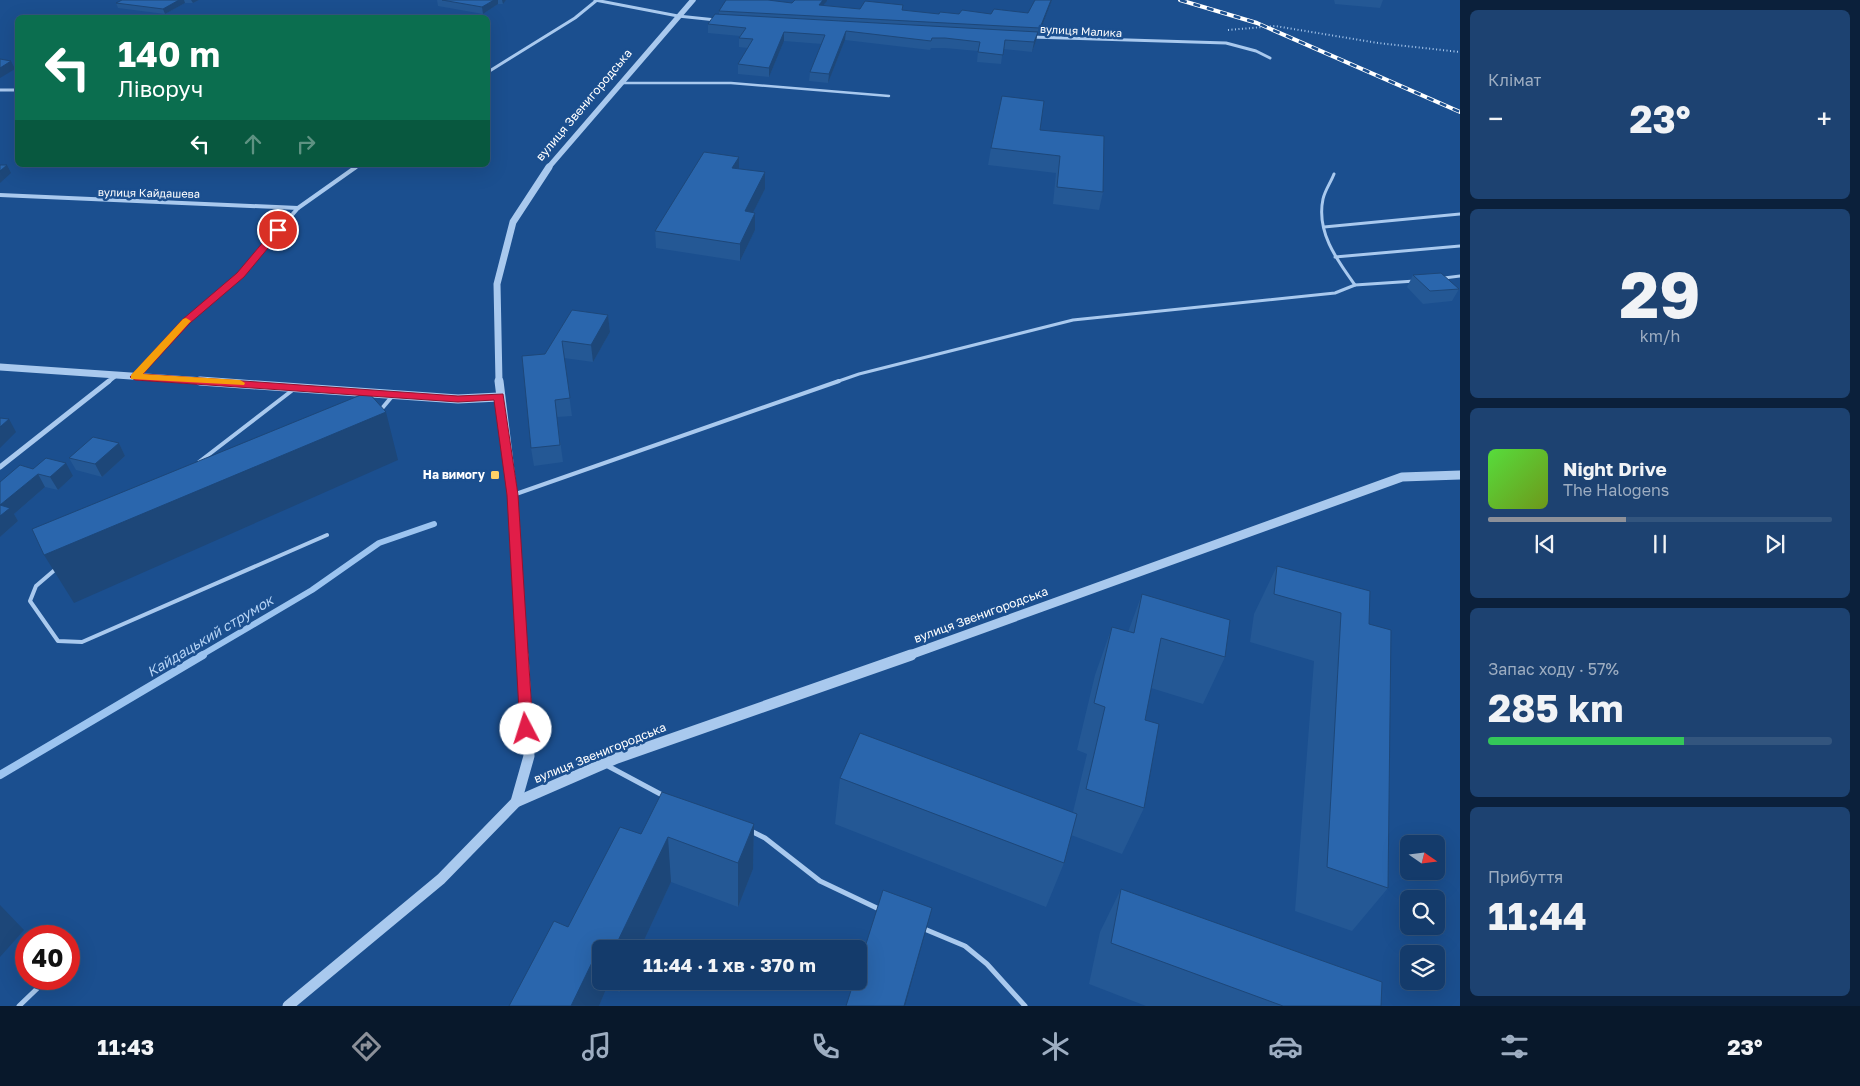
<!DOCTYPE html>
<html lang="uk">
<meta charset="utf-8">
<style>
body{margin:0;font-family:"Golos Text",sans-serif;background:#1d4271;color:#f1f3f6;height:100vh;display:flex;flex-direction:column;font-size:19px;white-space:nowrap}
*{box-sizing:border-box;margin:0}
p{font-size:16px;color:#9dadc1}
.icon{flex:none;width:28px;height:28px;fill:none;stroke:currentColor;stroke-width:2;stroke-linecap:round;stroke-linejoin:round}
.map{position:relative;flex:1;overflow:hidden}
.drawer{display:flex;flex-direction:column;gap:10px;padding:10px;background:#0b203b;width:400px}
.drawer>*{flex:none}
.top-card{position:absolute;left:15px;top:15px;width:475px;height:152px;border-radius:8px;box-shadow:0 5px 20px #0002,0 0 0 1px #33557e;background:#0b6e4f;color:#fff;overflow:hidden}
.needle{width:32px;rotate:104deg}
.tools{position:absolute;left:1400px;top:835px;display:grid;gap:10px}
.tools a{display:grid;place-items:center;width:45px;height:45px;border-radius:8px;background:#143b6b;box-shadow:0 5px 20px #0002,0 0 0 1px #33557e;font-size:25px}
.speed{position:absolute;left:15px;top:925px;display:flex;gap:10px;font-size:25px;font-weight:700;text-align:center}
.speed>*{display:grid;place-content:center;width:65px;height:65px;border-radius:50%;background:#143b6b;box-shadow:0 5px 20px #0002,0 0 0 1px #33557e;line-height:1}
.speed .limit{border:8px solid #d22;background:#fff;color:#111}
.pin{position:absolute;display:grid;place-items:center;width:42px;height:42px;color:#fff;margin:-21px;border:2px solid #fff;border-radius:50%;box-shadow:0 1px 5px #0007}
.me{position:absolute;width:55px;margin:-28px;rotate:355deg;stroke-linejoin:round;filter:drop-shadow(0 0 4px #0008)}
.turn{display:flex;align-items:center;gap:18px;height:105px;padding:0 20px;font-size:22px}
.turn .icon{width:65px;height:65px;stroke-width:2.5}
.turn b{display:block;font-size:35px;line-height:42px}
.lanes{display:flex;align-items:center;height:48px;padding:0 20px;background:#0003;justify-content:center;gap:25px;direction:ltr}
.lanes .off{opacity:.35}
.big{font-size:38px;font-weight:700;line-height:1.1}
.drawer .widget{flex:1;display:flex;flex-direction:column;justify-content:center;gap:8px;min-width:0;padding:0 18px;border-radius:8px;background:#1d4271}
.drawer .dial{align-items:center;gap:0}
.dial b{font-size:65px;line-height:1}
.song{display:flex;align-items:center;gap:15px}
.cover{width:60px;height:60px;border-radius:8px;background:linear-gradient(135deg,hsl(110 70% 55%),hsl(80 70% 35%))}
.played{height:5px;border-radius:2px;background:linear-gradient(90deg,#8c9099 40%,#33557e 40%)}
.keys{display:flex;justify-content:space-around;direction:ltr}
.heat{display:flex;justify-content:space-between;align-items:center;font-size:28px;direction:ltr}
.charge{height:8px;border-radius:4px;background:linear-gradient(90deg,#34c759 57%,#33557e 0)}
.trip{position:absolute;left:592px;top:940px;width:275px;height:50px;border-radius:8px;background:#143b6b;box-shadow:0 5px 20px #0002,0 0 0 1px #33557e;font-weight:700;line-height:50px;text-align:center}
.menu{display:flex;height:80px;justify-content:space-around;align-items:center;background:#08182b;color:#9dadc1}
.menu .icon{width:35px;height:35px}
.menu .selected{color:#8c9099}
.menu b{font-size:22px;color:#f1f3f6}
main{display:flex;flex:1;min-height:0}
.map>svg:first-child{display:block}
.lines{fill:none;stroke-linecap:round;stroke-linejoin:round}
.stream-far1{stroke:#9cc4f0;stroke-width:6}
.stream{stroke:#9cc4f0;stroke-width:8}
.path{stroke:#a9c9ee;stroke-width:2;stroke-dasharray:1 2.5;stroke-linecap:butt}
.service-far3{stroke:#a9c9ee;stroke-width:2.5}
.service-far2{stroke:#a9c9ee;stroke-width:3}
.service-far1{stroke:#a9c9ee;stroke-width:4}
.service{stroke:#a9c9ee;stroke-width:5}
.minor-far2{stroke:#a9c9ee;stroke-width:3}
.minor-far1{stroke:#a9c9ee;stroke-width:4}
.minor{stroke:#a9c9ee;stroke-width:5}
.tertiary-far3{stroke:#a9c9ee;stroke-width:5.5}
.tertiary-far2{stroke:#a9c9ee;stroke-width:7}
.tertiary-far1{stroke:#a9c9ee;stroke-width:9}
.tertiary{stroke:#a9c9ee;stroke-width:11}
.rail-casing{stroke:#fff;stroke-width:4}
.rail{stroke:#1b4f8f;stroke-width:2.5;stroke-dasharray:7;stroke-linecap:butt}
.wall{fill:#245895}
.shaded-wall{fill:#1d4779}
.building{fill:#2a66ad;stroke:#1d4779}
.route{fill:#e11d48;stroke:#92132f}
.slow{fill:#f59e0b}
.poi-dot{fill:#ffd166;stroke:#1b4f8f;stroke-width:2}
.labels{text-anchor:middle;stroke-width:5;stroke-linejoin:round;paint-order:stroke}
.far-street-label{font-size:11px;fill:#fff;stroke:#1b4f8f}
.street-label{font-size:12px;fill:#fff;stroke:#1b4f8f}
.poi-label{font-size:12px;font-weight:bold;fill:#fff;stroke:#1b4f8f;text-anchor:end}
.water-label{font-size:14px;font-style:italic;fill:#b5d3f5;stroke:#1b4f8f}
</style>
<main>
<div class="map">
<svg width="1460" height="1006" viewBox="0 0 1460 1006">
<rect width="100%" height="100%" fill="#1b4f8f"/>
<g class="lines">
<!-- stream-far1 -->
<polyline class="stream-far1" points="200,656 312,590 379,543 434,524"/>
<!-- stream -->
<polyline class="stream" points="0,775 203,655"/>
<!-- path -->
<polyline class="path" points="1228,30 1275,26 1378,43 1460,52"/>
<!-- service-far3 -->
<polyline class="service-far3" points="622,83 731,83 889,96"/>
<!-- service-far2 -->
<g class="service-far2">
<polyline points="1324,227 1460,214"/>
<polyline points="1335,257 1460,246"/>
<polyline points="1444,278 1460,276"/>
<polyline points="1355,285 1415,281"/>
<path d="M836,382l23,-8 214,-54 262,-27 20,-8c-18,-25 -39,-53 -32,-86 2,-9 8,-17 11,-25"/>
</g>
<!-- service-far1 -->
<g class="service-far1">
<polyline points="379,412 394,394"/>
<polyline points="199,462 294,389"/>
<polyline points="513,495 839,381"/>
<polyline points="57,568 36,586 30,601 58,641 82,642 327,535"/>
</g>
<!-- service -->
<g class="service">
<polyline points="606,765 664,796"/>
<polyline points="751,831 765,838 820,881 881,910"/>
<polyline points="922,928 965,946 987,964 1025,1006"/>
<polyline points="19,1006 44,982"/>
</g>
<!-- minor-far2 -->
<g class="minor-far2">
<polyline points="595,0 678,16 716,20"/>
<polyline points="1031,37 1226,43 1256,51 1270,58"/>
<polyline points="488,72 575,18 597,0"/>
<polyline points="0,90 18,90"/>
<polyline points="355,168 359,165"/>
</g>
<!-- minor-far1 -->
<g class="minor-far1">
<polyline points="0,195 298,208"/>
<polyline points="135,377 186,321 240,275 298,208 356,167"/>
<polyline points="108,382 117,375"/>
</g>
<!-- minor -->
<polyline class="minor" points="0,467 109,381"/>
<!-- tertiary-far3 -->
<polyline class="tertiary-far3" points="548,168 693,0"/>
<!-- tertiary-far2 -->
<g class="tertiary-far2">
<polyline points="0,367 218,382"/>
<polyline points="499,382 497,284 513,222 549,167"/>
</g>
<!-- tertiary-far1 -->
<g class="tertiary-far1">
<polyline points="200,381 458,399 499,397"/>
<polyline points="499,381 513,495 523,656"/>
<polyline points="907,656 1402,477 1460,475"/>
</g>
<!-- tertiary -->
<g class="tertiary">
<polyline points="516,802 529,756 523,655"/>
<polyline points="288,1006 441,879 516,802 617,758 911,655"/>
</g>
<!-- rail casing -->
<g class="rail-casing">
<polyline id="rail" points="1180,0 1257,23 1460,112"/>
</g>
<!-- rail -->
<use href="#rail" class="rail"/>
</g>
<!-- wall -->
<g class="wall">
<polygon points="122,0 199,0 193,3 185,3 165,14 118,8 116,3"/>
<polygon points="437,0 506,0 503,4 498,4 483,14 438,6"/>
<polygon points="1035,0 1052,0 1039,34 1037,34 1036,41 1032,52 1003,49 1001,64 977,62 978,51 944,48 931,48 930,50 845,40 828,83 809,81 810,72 822,44 784,41 769,77 738,74 738,64 748,48 739,47 739,38 740,36 708,33 708,24 719,15 719,11 792,3 827,1 823,5 860,9 903,10 939,14 991,14 1028,13"/>
<polygon points="1334,0 1383,0 1380,8 1335,4"/>
<polygon points="1040,130 1103,192 1099,210 1053,204 1056,173 988,165 991,148"/>
<polygon points="739,157 739,169 765,172 765,189 753,212 755,230 740,261 656,248 655,231"/>
<polygon points="1413,275 1459,289 1452,301 1423,304 1407,287"/>
<polygon points="572,310 608,315 610,332 593,362 564,358 572,416 557,417 563,462 534,466 531,448 545,354"/>
<polygon points="119,443 125,456 102,477 76,470 69,458"/>
<polygon points="33,469 73,476 58,490 45,487 14,514 18,521 0,537"/>
<polygon points="1277,566 1369,624 1388,888 1352,931 1295,911 1314,661 1250,642 1254,614"/>
<polygon points="1142,594 1225,657 1203,704 1151,688 1145,720 1144,808 1122,854 1071,835 1064,863 1046,907 835,824 840,778 1073,812 1087,754 1077,750 1095,675 1112,627 1128,632"/>
<polygon points="754,824 753,869 738,907 671,882 640,949 601,949 601,981 625,981 620,992 607,987 599,1006 509,1006 568,927 641,834"/>
<polygon points="1121,889 1381,1006 1146,1006 1089,984 1100,932"/>
</g>
<!-- shaded-wall -->
<g class="shaded-wall">
<polygon points="179,0 184,0 185,3 165,14 163,9"/>
<polygon points="191,0 199,0 193,3"/>
<polygon points="494,0 498,0 498,4 483,14 482,7"/>
<polygon points="502,0 506,0 503,4"/>
<polygon points="823,0 827,0 827,1 819,10 819,5"/>
<polygon points="1051,0 1052,0 1039,34 1040,28"/>
<polygon points="846,31 845,40 828,83 829,74"/>
<polygon points="784,32 784,41 769,77 769,68"/>
<polygon points="1038,32 1036,41 1032,52 1034,42"/>
<polygon points="11,61 15,69 0,78 0,68"/>
<polygon points="739,157 739,173 732,168"/>
<polygon points="7,165 11,173 0,183 0,171"/>
<polygon points="765,172 765,189 745,228 745,211"/>
<polygon points="755,213 755,230 740,261 740,244"/>
<polygon points="608,315 610,332 593,362 591,345"/>
<polygon points="386,412 398,460 74,603 44,555"/>
<polygon points="9,419 16,432 0,448 0,427"/>
<polygon points="119,443 125,456 102,477 95,464"/>
<polygon points="66,463 73,476 58,490 50,477"/>
<polygon points="38,474 45,487 14,514 18,521 0,537 0,505"/>
<polygon points="754,824 753,869 738,907 738,863"/>
<polygon points="668,837 671,882 640,949 614,949"/>
<polygon points="0,905 24,930 0,957"/>
<polygon points="932,908 905,1006 904,1006"/>
<polygon points="600,946 601,953 601,981 606,981 607,987 599,1006 571,1006"/>
<polygon points="618,981 625,981 620,992"/>
</g>
<!-- building -->
<g class="building">
<polygon points="122,0 179,0 163,9 116,3"/>
<polygon points="442,0 494,0 482,7"/>
<polygon points="726,0 768,0 792,3 795,0 823,0 819,5 860,9 865,1 903,5 902,10 939,14 940,12 959,14 962,10 991,14 994,9 1028,13 1035,0 1051,0 1040,28 719,11"/>
<polygon points="715,14 1038,32 1034,42 1005,40 1003,55 978,52 980,42 945,38 932,38 931,41 846,31 829,74 810,72 825,35 784,32 769,68 738,64 753,39 739,38 746,28 708,24"/>
<polygon points="0,59 11,61 0,68"/>
<polygon points="1002,96 1044,101 1040,130 1104,136 1103,192 1057,187 1060,156 991,148"/>
<polygon points="704,152 739,157 732,168 765,172 745,211 755,213 740,244 655,231"/>
<polygon points="0,165 7,165 0,171"/>
<polygon points="1441,273 1459,289 1430,291 1413,275"/>
<polygon points="572,310 608,315 591,345 562,341 570,398 555,400 560,445 531,448 522,356 545,354"/>
<polygon points="368,392 386,412 44,555 32,529"/>
<polygon points="0,418 9,419 0,427"/>
<polygon points="93,437 119,443 95,464 69,458"/>
<polygon points="46,458 66,463 50,477 38,474 0,505 10,508 0,516 0,482 20,465 33,469"/>
<polygon points="1277,566 1370,591 1369,624 1391,630 1388,888 1327,867 1341,613 1274,594"/>
<polygon points="1142,594 1230,620 1225,657 1161,638 1145,720 1159,724 1144,808 1086,789 1105,707 1094,703 1112,627 1134,633"/>
<polygon points="860,733 1077,814 1064,863 840,778"/>
<polygon points="662,792 754,824 738,863 668,837 614,949 608,949 600,946 571,1006 509,1006 554,921 568,927 620,827 641,834"/>
<polygon points="1121,889 1382,982 1381,1006 1283,1006 1111,943"/>
<polygon points="883,890 932,908 904,1006 846,1006 854,981 859,981 859,966"/>
</g>
<!-- route -->
<polygon class="route" points="275,228 283,230 244,277 190,323 143,374 458,396 503,394 518,495 533,729 531,733 522,733 520,729 507,495 494,400 458,402 135,380 130,377 183,319 237,273"/>
<!-- slow -->
<polygon class="slow" points="186,318 191,321 189,323 143,374 240,380 245,383 244,385 131,379 131,375 183,319"/>
<!-- markers -->
<rect class="poi-dot" x="490" y="470" width="10" height="10" rx="2.5"/>
<g class="labels">
<!-- far-street labels -->
<g class="far-street-label">
<text transform="translate(1081 31) rotate(3)" y="4">вулиця Малика</text>
<text transform="translate(149 193) rotate(1)" y="4">вулиця Кайдашева</text>
</g>
<!-- street labels -->
<g class="street-label">
<text transform="translate(584 105) rotate(-50)" y="4">вулиця Звенигородська</text>
<text transform="translate(981 615) rotate(-20)" y="4">вулиця Звенигородська</text>
<text transform="translate(600 753) rotate(-22)" y="4">вулиця Звенигородська</text>
</g>
<!-- poi labels -->
<g class="poi-label">
<text x="485" y="479">На вимогу</text>
</g>
<!-- water labels -->
<g class="water-label">
<text transform="translate(210 636) rotate(-31)" y="5">Кайдацький струмок</text>
</g>
</g>
</svg>
<div class="tools">
<a><svg class="needle" viewBox="-14 -14 28 28"><path d="M0-13l5 13h-10z" fill="#e53935"/><path d="M0 13l5-13h-10z" fill="#9dadc1"/></svg></a>
<a><svg class="icon" aria-label="search" viewBox="0 0 24 24"><circle cx="10" cy="10" r="6"/><path d="M15 15l6 6"/></svg></a>
<a><svg class="icon" aria-label="layers" viewBox="0 0 24 24"><path d="M12 4l9 5-9 5-9-5zM3 14l9 5 9-5"/></svg></a>
</div>
<div class="speed"><div class="limit">40</div></div>
<div class="pin" style="left:278px;top:230px;background:#d93025"><svg class="icon" aria-label="arrive" viewBox="0 0 24 24"><path d="M6 21V4h12l-3 4 3 4H6"/></svg></div>
<svg class="me" style="left:526px;top:729px" viewBox="-20 -20 40 40"><circle r="19" fill="#fff"/><path d="M0-13L10 11 0 6-10 11z" fill="#e11d48"/></svg>
<div class="trip">11:44 · 1 хв · 370 m</div>
<div class="top-card">
<div class="turn"><svg class="icon" aria-label="left" viewBox="0 0 24 24"><path d="M17 20v-9H6M10 6l-5 5 5 5"/></svg><div><b>140 m</b>Ліворуч</div></div>
<div class="lanes"><svg class="icon" aria-label="left" viewBox="0 0 24 24"><path d="M17 20v-9H6M10 6l-5 5 5 5"/></svg><svg class="icon off" aria-label="ahead" viewBox="0 0 24 24"><path d="M12 20V5M6 11l6-6 6 6"/></svg><svg class="icon off" aria-label="right" viewBox="0 0 24 24"><path d="M7 20v-9h11M14 6l5 5-5 5"/></svg></div>
</div>
</div>
<section class="drawer">
<div class="widget"><p>Клімат</p>
<div class="heat"><a>−</a><b class="big">23°</b><a>+</a></div>
</div>
<div class="widget dial"><b>29</b><p>km/h</p></div>
<div class="widget">
<div class="song"><i class="cover"></i><div><b>Night Drive</b><p>The Halogens</p></div></div>
<div class="played"></div>
<div class="keys"><svg class="icon" aria-label="previous" viewBox="0 0 24 24"><path d="M18 5L8 12l10 7zM5 5v14"/></svg><svg class="icon" aria-label="pause" viewBox="0 0 24 24"><path d="M8 5v14M16 5v14"/></svg><svg class="icon" aria-label="next" viewBox="0 0 24 24"><path d="M6 5l10 7-10 7zM19 5v14"/></svg></div>
</div>
<div class="widget"><p>Запас ходу · 57%</p><b class="big">285 km</b><div class="charge"></div></div>
<div class="widget"><p>Прибуття</p><b class="big">11:44</b></div>
</section>
</main>
<nav class="menu">
<b>11:43</b>
<svg class="icon selected" aria-label="directions" viewBox="0 0 24 24"><path d="M12 3l9 9-9 9-9-9zM9 14v-3h6M13 9l2 2-2 2"/></svg>
<svg class="icon" aria-label="music" viewBox="0 0 24 24"><path d="M9 18V5l10-2v13"/><circle cx="6" cy="18" r="3"/><circle cx="16" cy="16" r="3"/></svg>
<svg class="icon" aria-label="phone" viewBox="0 0 24 24"><path d="M5 4h4l2 5-3 2q2 4 5 5l2-3 5 2v4C11 20 4 13 5 4z"/></svg>
<svg class="icon" aria-label="climate" viewBox="0 0 24 24"><path d="M12 3v18M4 7l16 10M4 17L20 7"/></svg>
<svg class="icon" aria-label="car" viewBox="0 0 24 24"><path d="M5 17H2v-5l4-1 3-4h7l3 4 3 1v5h-3M9 17h6M6 11h13"/><circle cx="7" cy="17" r="2"/><circle cx="17" cy="17" r="2"/></svg>
<svg class="icon" aria-label="filters" viewBox="0 0 24 24"><path d="M4 7h16M4 17h16"/><circle cx="9" cy="7" r="2"/><circle cx="15" cy="17" r="2"/></svg>
<b>23°</b>
</nav>
